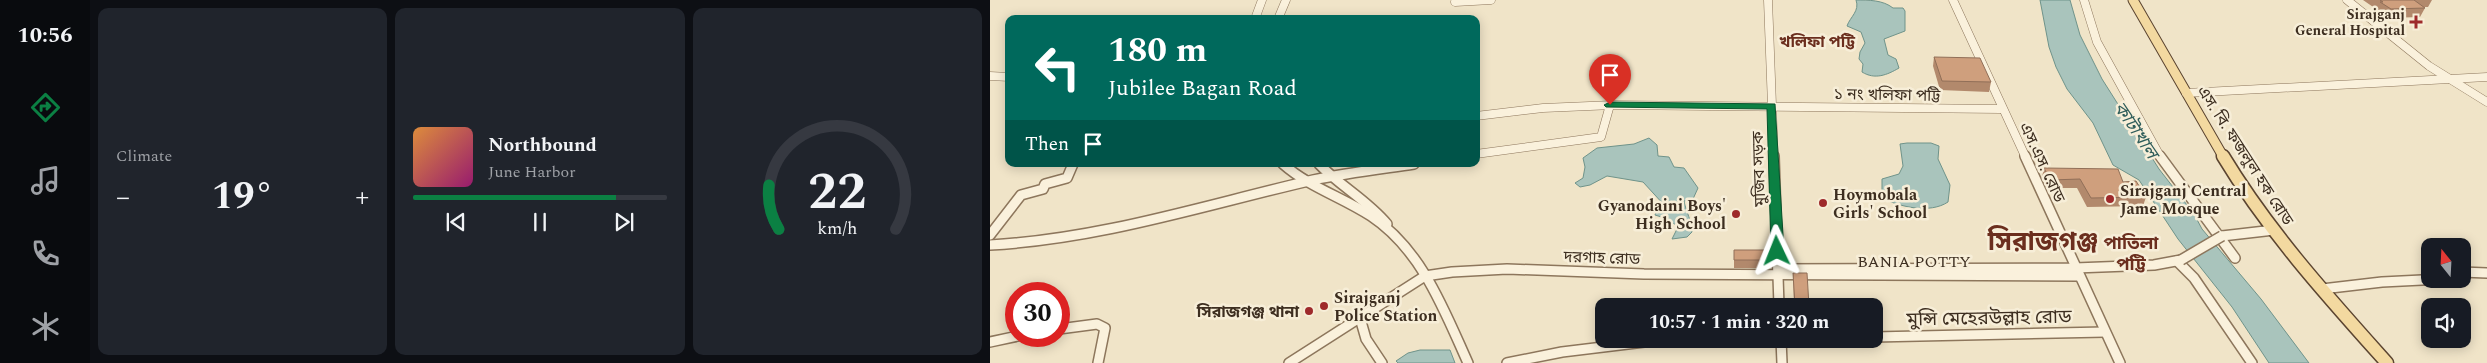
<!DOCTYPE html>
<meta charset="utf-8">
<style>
body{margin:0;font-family:Spectral,"Noto Sans Bengali",serif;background:#20242c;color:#f1f3f6;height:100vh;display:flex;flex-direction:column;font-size:19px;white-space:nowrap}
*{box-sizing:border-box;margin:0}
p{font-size:16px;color:#9ea1a6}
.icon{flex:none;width:28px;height:28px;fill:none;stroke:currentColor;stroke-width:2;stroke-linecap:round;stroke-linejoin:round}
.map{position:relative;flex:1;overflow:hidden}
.drawer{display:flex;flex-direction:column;gap:8px;padding:8px;background:#0d0f14;width:900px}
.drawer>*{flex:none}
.hud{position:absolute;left:15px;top:15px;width:475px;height:152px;border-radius:10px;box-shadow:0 2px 12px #0003;background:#00695c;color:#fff;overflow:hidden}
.needle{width:32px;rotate:342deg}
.buttons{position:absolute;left:1431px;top:238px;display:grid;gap:10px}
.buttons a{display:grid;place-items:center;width:50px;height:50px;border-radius:10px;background:#171b24;box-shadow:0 2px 12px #0003;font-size:25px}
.speed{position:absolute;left:15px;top:282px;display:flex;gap:10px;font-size:25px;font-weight:700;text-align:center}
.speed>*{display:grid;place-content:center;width:65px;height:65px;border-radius:50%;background:#171b24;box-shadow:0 2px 12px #0003;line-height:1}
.speed .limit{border:8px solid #d22;background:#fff;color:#111}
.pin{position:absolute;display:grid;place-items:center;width:42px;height:42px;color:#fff;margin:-51px -21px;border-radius:50% 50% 50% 0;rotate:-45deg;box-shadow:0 0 5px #0007}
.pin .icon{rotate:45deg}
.me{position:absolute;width:55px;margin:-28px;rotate:358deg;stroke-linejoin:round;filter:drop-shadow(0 0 4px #0008)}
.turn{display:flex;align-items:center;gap:18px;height:105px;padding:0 20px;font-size:22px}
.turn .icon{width:65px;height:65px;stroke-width:2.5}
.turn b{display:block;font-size:35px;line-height:42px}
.then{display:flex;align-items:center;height:48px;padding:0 20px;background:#0003;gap:10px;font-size:19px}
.big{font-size:38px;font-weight:700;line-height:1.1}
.drawer .card{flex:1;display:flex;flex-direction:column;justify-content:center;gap:8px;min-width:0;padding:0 18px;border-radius:10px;background:#20242c}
.drawer .dial{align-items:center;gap:0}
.dial svg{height:130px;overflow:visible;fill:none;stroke:#363941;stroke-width:7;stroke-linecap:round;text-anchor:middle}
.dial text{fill:#f1f3f6;stroke:none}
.song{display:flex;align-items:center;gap:15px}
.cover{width:60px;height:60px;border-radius:8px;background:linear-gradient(135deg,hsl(30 70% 55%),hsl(320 70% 35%))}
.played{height:5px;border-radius:2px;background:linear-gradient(90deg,#0b8043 80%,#363941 80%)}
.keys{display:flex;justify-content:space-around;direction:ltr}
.heat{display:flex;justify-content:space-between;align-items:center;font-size:28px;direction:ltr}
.drawer .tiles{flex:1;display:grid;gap:8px;grid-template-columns:repeat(3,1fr)}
.trip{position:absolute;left:605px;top:298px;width:288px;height:50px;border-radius:10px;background:#171b24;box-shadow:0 2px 12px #0003;font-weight:700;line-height:50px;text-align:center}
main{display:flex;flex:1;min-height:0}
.tab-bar{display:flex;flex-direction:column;width:90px;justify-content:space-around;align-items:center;background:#090b0e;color:#9ea1a6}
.tab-bar .icon{width:35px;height:35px}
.tab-bar .current{color:#0b8043}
.tab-bar b{font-size:22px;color:#f1f3f6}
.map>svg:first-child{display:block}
.water{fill:#a9c4bc;stroke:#6f938a}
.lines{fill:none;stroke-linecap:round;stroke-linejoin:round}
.minor-far1-casing{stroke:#8d765c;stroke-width:9}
.minor-casing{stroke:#8d765c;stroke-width:12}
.major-far1-casing{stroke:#5b4430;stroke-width:11}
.major-casing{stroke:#5b4430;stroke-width:15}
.minor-far1{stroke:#faf1dc;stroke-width:8}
.minor{stroke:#faf1dc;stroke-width:9}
.major-far1{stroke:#f3d9a0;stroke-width:9}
.major{stroke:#f3d9a0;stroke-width:12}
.minor-bridge-casing{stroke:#8d765c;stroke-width:12;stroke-linecap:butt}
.minor-bridge{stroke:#faf1dc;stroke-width:9}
.wall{fill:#b2896c}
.building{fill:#cf9f7d;stroke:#916f58}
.route{fill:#0b8043;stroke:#07532c}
.poi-dot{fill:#9e2a2b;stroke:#f7eed8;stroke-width:2}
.labels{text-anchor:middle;stroke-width:5;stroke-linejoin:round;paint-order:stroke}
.far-poi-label{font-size:14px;font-weight:bold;fill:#3d2e20;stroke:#f7eed8;text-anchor:end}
.far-quarter-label{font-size:16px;font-weight:bold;fill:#6b2e1e;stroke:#f7eed8}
.street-label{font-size:16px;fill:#3d2e20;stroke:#f7eed8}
.poi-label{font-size:16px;font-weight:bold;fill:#3d2e20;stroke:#f7eed8;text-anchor:start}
.water-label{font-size:18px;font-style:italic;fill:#2f5d5a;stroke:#f7eed8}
.neighbourhood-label{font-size:18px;font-weight:bold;fill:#6b2e1e;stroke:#f7eed8}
.near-street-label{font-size:19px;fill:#3d2e20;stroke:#f7eed8}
.town-label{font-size:26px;font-weight:bold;fill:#6b2e1e;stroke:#f7eed8}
</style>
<main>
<nav class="tab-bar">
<b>10:56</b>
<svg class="icon current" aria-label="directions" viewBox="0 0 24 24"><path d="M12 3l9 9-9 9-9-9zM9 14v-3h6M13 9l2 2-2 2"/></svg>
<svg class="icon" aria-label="music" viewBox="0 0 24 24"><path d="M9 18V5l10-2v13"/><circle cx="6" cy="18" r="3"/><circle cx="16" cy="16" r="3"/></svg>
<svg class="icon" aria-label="phone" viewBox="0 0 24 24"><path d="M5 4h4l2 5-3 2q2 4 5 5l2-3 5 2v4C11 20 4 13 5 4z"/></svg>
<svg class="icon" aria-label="climate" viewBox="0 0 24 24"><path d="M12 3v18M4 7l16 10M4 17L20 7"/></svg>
</nav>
<section class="drawer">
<div class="tiles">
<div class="card"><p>Climate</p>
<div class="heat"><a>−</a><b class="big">19°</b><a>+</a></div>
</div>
<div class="card">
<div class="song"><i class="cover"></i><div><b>Northbound</b><p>June Harbor</p></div></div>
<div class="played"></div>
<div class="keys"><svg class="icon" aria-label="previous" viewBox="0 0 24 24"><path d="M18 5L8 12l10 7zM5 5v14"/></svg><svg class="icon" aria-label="pause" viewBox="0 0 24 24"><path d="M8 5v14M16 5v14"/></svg><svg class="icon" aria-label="next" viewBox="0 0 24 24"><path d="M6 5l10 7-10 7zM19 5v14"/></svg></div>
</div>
<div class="card dial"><svg viewBox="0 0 100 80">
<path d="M14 69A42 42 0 1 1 86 69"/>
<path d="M14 69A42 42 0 0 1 8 42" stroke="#0b8043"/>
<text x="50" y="56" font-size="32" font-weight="700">22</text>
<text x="50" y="72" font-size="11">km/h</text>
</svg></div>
</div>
</section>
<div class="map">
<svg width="1497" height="363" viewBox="0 0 1497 363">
<rect width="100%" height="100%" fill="#f0e4c8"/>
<!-- water -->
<g class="water">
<path d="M866,0c13,0 27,0 37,8h10l2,3v20l-21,8 4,16 8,4 3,9c-12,7 -24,12 -37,4l1,-8 -4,-5 1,-7 5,-9 -4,-11 -14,-6c3,-9 13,-15 9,-26z"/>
<polygon points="1050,0 1080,0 1090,35 1112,79 1169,169 1204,214 1212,229 1271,299 1319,363 1279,363 1242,307 1188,239 1149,180 1123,165 1103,123 1077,89 1066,67 1059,47"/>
<path d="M659,138l8,7 1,11 11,1 5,10 10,1 14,20 -5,11 -9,2c2,11 8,20 8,31l-5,5 -15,2 6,-12 -10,-8 -13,-4 2,-5 8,-4 -22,-24 -36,-6 -17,9 -10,2 -5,-4 8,-5 2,-11 -2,-9 14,-10 37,-4z"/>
<path d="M917,143h24l8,3 -1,13 12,26 -2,17c-18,12 -48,5 -66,-4v-19l17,-5 4,-8 -3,-22z"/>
<polygon points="430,350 460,350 465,363 408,363 406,361 418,353"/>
</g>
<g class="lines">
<!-- minor-far1 casing -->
<g class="minor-far1-casing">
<g id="minor-far1">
<polyline points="778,0 784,158"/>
<polyline points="963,0 1036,158"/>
<polyline points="1094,0 1107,42 1171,158"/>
<polyline points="1357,0 1439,66 1497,102"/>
<polyline points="465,2 501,0"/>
<polyline points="265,19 272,0"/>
<polyline points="288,19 296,0"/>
<polyline points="0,76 19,77"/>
<polyline points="1196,93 1497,77"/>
<polyline points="486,116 553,108 623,105 1011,109"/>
<polyline points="486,154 611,137 620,105"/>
</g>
</g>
<!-- minor casing -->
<g class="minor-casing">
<g id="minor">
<polyline points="784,156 789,306"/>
<polyline points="1035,156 1130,363"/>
<polyline points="1170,156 1245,258"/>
<path d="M293,164c26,23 59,33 88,52 51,34 73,94 97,147"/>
<path d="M329,164c21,22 48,36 68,60"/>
<polyline points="0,235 31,195 53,189 55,184 77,178 83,164"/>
<polyline points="1232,236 1284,230"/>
<path d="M0,245c111,-6 215,-40 323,-65 33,-7 67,-11 101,-16"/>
<polyline points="1187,261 1204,278 1262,363"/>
<polyline points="788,269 1085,268 1164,265 1191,260"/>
<polyline points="1472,272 1497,273"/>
<polyline points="1332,289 1392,282 1452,279"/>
<polyline points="370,318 376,339 392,363"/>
<polyline points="69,329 107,324 115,328 108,363"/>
<polyline points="884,337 1115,332"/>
<polyline points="0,342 28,336"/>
<polyline points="299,363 435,276 462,272 517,269 654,274 1089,276"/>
<polyline points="517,363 572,352 679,339"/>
<polyline points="792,363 791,339 793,339"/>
</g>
</g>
<!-- major-far1 casing -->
<g class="major-far1-casing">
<polyline id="major-far1" points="1143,0 1234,158"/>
</g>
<!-- major casing -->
<g class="major-casing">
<path id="major" d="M1233,156c46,76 105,141 164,207"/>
</g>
<!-- minor-far1 -->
<use href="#minor-far1" class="minor-far1"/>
<!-- minor -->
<use href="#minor" class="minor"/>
<!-- major-far1 -->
<use href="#major-far1" class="major-far1"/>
<!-- major -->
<use href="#major" class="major"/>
<!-- minor-bridge casing -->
<g class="minor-bridge-casing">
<polyline id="minor-bridge" points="1191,260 1232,236"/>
</g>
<!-- minor-bridge -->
<use href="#minor-bridge" class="minor-bridge"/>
</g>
<!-- wall -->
<g class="wall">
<polygon points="1373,0 1442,0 1438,7 1434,7 1435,8 1430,17 1395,18 1385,11 1386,9"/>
<polygon points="944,57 1001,82 999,92 950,90 943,66"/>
<polygon points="1054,168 1133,182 1156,197 1153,206 1097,207 1087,188 1057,188 1052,177"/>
<polygon points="744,250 777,260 776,268 744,268"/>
<polygon points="803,273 819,306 804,306"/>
</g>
<!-- building -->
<g class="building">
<polygon points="1390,0 1424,0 1435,8 1401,9 1390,2 1393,2"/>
<polygon points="944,57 990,58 1001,82 952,81"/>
<polygon points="1054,168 1128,169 1133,182 1146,181 1156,197 1101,198 1090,179 1060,180"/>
<polygon points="744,250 776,250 777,260 744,260"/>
<polygon points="803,273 817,273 819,306 805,306"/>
</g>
<!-- route -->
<polygon class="route" points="620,102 785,104 794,251 792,254 783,254 781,251 777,109 616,107 614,105"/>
<!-- markers -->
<g class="poi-dot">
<path d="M1423.5 14.5h5v5h5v5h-5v5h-5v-5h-5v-5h5z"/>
<circle cx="1120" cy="199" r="5"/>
<circle cx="833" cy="203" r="5"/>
<circle cx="746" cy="214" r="5"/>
<circle cx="334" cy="306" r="5"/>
<circle cx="319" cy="311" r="5"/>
</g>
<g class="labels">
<!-- far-poi labels -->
<g class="far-poi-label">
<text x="1415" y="19">Sirajganj<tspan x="1415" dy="16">General Hospital</tspan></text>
</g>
<!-- far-quarter labels -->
<g class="far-quarter-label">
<text x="827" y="47">খলিফা পট্টি</text>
</g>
<!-- street labels -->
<g class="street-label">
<text transform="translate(897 94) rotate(1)" y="6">১ নং খলিফা পট্টি</text>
<text transform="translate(1256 155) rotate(57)" y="6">এস. বি. ফজলুল হক রোড</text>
<text transform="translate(1053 162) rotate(65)" y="6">এস.এস. রোড</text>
<text transform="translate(768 169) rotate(-92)" y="6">মুজিব সড়ক</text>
<text transform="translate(612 257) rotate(2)" y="6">দরগাহ রোড</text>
<text x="924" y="267">BANIA POTTY</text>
</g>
<!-- poi labels -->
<g class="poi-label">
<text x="1130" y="196">Sirajganj Central<tspan x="1130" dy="18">Jame Mosque</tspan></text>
<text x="843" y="200">Hoymobala<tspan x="843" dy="18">Girls' School</tspan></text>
<text x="736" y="211" text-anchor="end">Gyanodaini Boys'<tspan x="736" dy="18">High School</tspan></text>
<text x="344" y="303">Sirajganj<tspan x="344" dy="18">Police Station</tspan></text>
<text x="309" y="317" text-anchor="end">সিরাজগঞ্জ থানা</text>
</g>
<!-- water labels -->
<g class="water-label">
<text transform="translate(1146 130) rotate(56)" y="6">কাটাখাল</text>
</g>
<!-- neighbourhood labels -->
<g class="neighbourhood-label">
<text x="1141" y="249">পাতিলা<tspan x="1141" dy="21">পট্টি</tspan></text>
</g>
<!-- near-street labels -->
<g class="near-street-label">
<text transform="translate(999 317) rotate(-1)" y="7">মুন্সি মেহেরউল্লাহ রোড</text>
</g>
<!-- town labels -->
<g class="town-label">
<text x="1053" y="250">সিরাজগঞ্জ</text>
</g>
</g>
</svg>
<div class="buttons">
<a><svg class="needle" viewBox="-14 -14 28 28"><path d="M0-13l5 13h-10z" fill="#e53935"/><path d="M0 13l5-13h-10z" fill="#9ea1a6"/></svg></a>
<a><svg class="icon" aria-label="sound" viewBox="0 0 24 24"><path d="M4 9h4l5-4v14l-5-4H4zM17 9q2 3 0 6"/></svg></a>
</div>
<div class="speed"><div class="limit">30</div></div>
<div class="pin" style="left:620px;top:105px;background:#d93025"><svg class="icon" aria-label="arrive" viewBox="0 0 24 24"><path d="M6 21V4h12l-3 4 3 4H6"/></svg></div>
<svg class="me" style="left:787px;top:251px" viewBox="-20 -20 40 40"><path d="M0-17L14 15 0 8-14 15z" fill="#0b8043" stroke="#fff" stroke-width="4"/></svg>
<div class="trip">10:57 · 1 min · 320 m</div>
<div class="hud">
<div class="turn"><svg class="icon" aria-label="left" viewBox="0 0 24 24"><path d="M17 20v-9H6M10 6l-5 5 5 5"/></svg><div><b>180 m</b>Jubilee Bagan Road</div></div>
<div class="then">Then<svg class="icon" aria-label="arrive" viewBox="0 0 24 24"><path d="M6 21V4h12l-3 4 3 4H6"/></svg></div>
</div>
</div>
</main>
